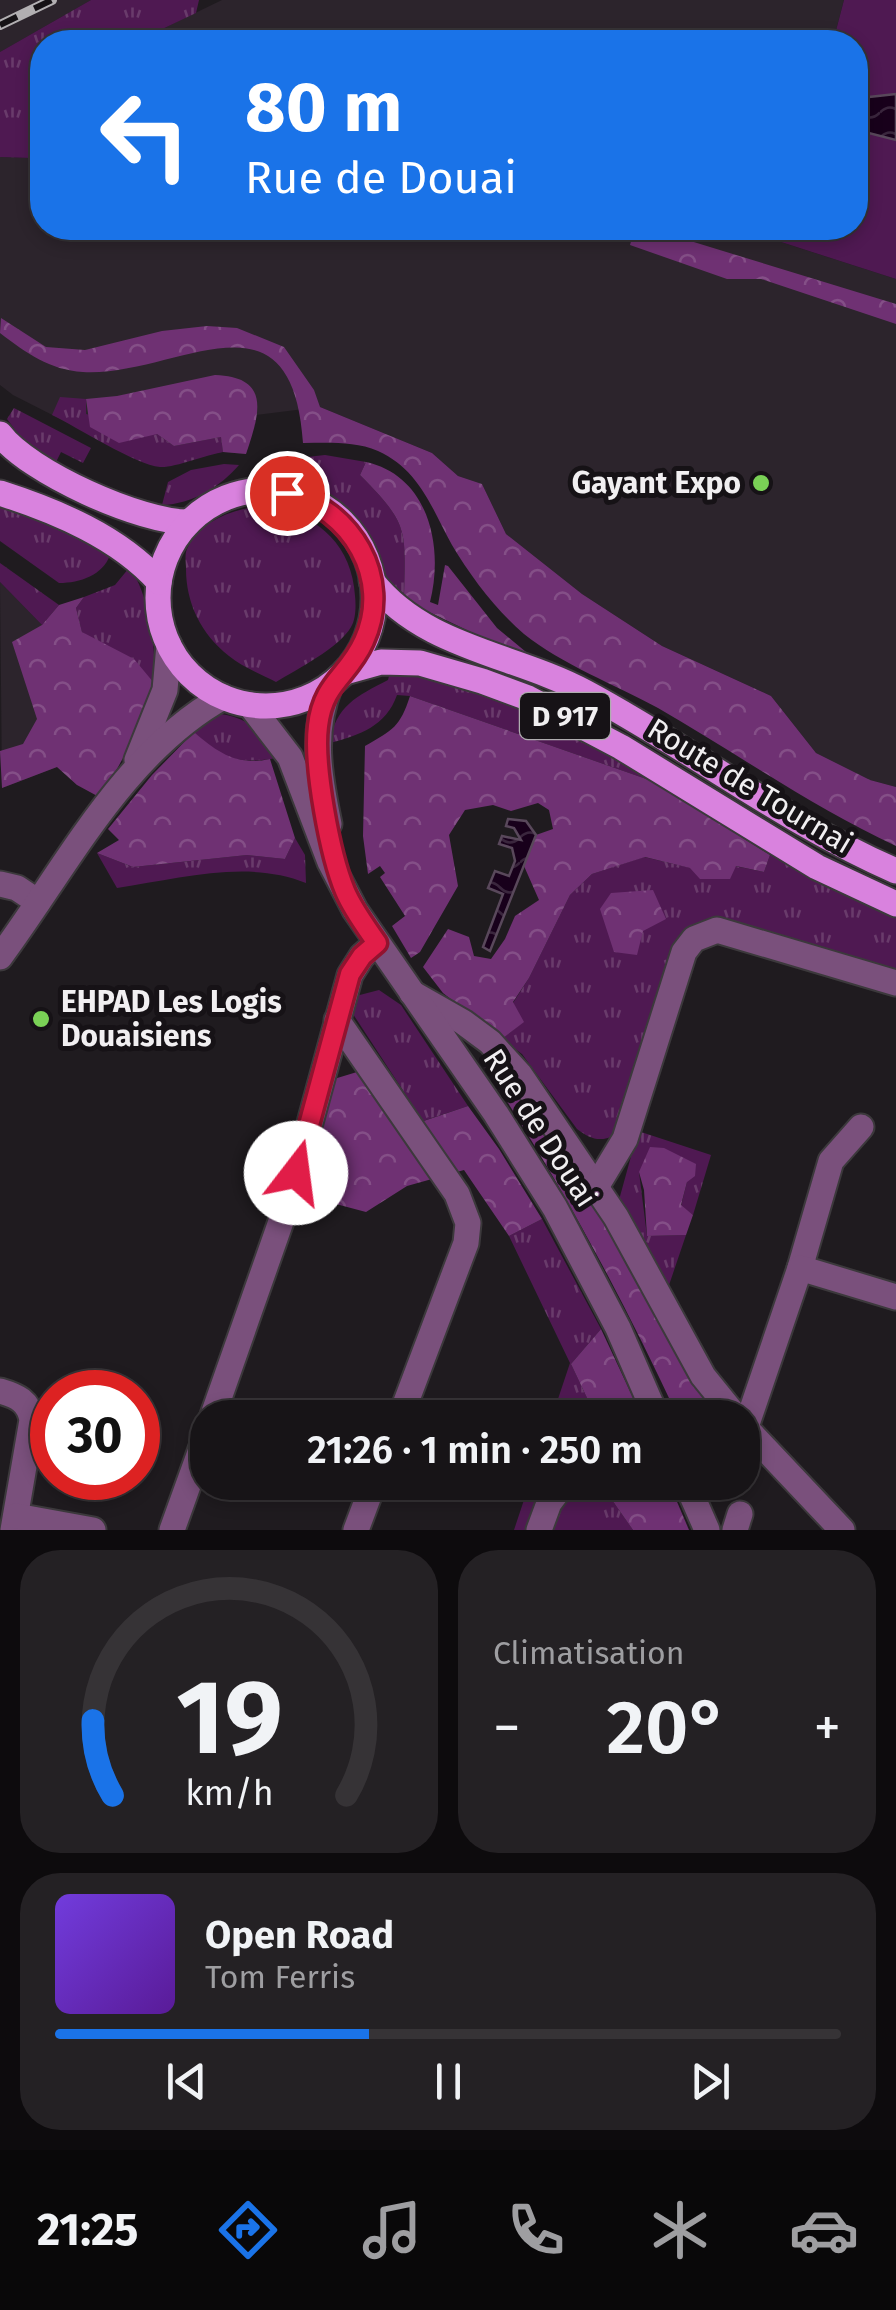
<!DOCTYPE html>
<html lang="fr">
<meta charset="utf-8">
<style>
body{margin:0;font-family:"Fira Sans",sans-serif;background:#242124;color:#f1f3f6;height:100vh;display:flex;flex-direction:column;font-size:38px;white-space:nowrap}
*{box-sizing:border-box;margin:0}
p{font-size:32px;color:#9e9ea1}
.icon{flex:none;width:55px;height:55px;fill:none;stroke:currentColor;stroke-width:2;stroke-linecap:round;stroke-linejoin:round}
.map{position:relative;height:1530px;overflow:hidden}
.side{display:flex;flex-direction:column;gap:20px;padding:20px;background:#0d0b0d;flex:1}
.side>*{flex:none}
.guide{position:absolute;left:30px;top:30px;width:838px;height:210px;border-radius:40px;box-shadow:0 5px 15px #0003,0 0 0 2px #363336;background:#1a73e8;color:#fff;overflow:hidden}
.speed{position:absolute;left:30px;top:1370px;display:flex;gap:20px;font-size:50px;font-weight:700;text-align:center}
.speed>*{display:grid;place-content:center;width:130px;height:130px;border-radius:50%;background:#171417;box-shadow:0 5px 15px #0003,0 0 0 2px #363336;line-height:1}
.speed .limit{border:15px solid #d22;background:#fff;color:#111}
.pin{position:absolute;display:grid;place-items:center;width:85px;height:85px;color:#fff;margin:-42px;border:5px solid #fff;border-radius:50%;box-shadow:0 2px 10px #0007}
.me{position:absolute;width:110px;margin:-55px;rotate:15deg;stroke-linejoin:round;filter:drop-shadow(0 0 8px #0008)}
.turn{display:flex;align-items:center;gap:35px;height:210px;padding:0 50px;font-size:45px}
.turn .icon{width:130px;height:130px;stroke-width:2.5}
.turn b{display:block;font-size:70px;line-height:85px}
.big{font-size:75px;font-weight:600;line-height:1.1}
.side .card{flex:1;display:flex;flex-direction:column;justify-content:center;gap:15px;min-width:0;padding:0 35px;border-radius:40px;background:#242124}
.side .dial{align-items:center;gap:0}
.dial svg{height:260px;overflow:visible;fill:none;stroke:#363336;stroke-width:7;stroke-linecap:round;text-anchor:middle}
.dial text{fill:#f1f3f6;stroke:none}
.song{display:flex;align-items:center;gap:30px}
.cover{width:120px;height:120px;border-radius:15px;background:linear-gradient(135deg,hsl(260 70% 55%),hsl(270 70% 35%))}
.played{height:10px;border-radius:5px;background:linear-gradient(90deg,#1a73e8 40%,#363336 40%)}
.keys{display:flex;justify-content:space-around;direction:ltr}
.heat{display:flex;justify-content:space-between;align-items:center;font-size:55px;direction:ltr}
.side .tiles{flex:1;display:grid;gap:20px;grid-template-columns:1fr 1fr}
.card:last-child{grid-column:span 2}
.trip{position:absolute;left:190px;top:1400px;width:570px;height:100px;border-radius:40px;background:#171417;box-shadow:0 5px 15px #0003,0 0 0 2px #363336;font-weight:600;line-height:100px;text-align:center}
.menu{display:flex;height:160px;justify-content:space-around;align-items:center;background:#090809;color:#9e9ea1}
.menu .icon{width:70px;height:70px}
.menu .active{color:#1a73e8}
.menu b{font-size:45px;color:#f1f3f6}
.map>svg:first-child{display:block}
.built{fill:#2c242c}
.grass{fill:url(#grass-tufts)}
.forest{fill:url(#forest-crowns)}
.park{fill:#4f1952}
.water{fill:url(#water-waves);stroke:#59485b;stroke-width:2.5}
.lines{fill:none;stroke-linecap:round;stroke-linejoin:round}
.minor-casing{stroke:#3c393c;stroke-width:29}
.tertiary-casing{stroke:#3c393c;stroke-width:29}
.primary-casing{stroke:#3c393c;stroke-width:29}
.minor{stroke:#7a507c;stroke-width:25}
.tertiary{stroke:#7a507c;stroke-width:25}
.primary{stroke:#d982de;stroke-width:25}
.rail-casing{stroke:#b2afb2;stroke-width:10}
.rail{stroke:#161216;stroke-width:6;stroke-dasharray:19;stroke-linecap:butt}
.route-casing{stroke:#92132f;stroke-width:25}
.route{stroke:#e11d48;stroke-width:18}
.poi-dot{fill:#7ad156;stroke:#161216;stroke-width:4}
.labels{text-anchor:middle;stroke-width:10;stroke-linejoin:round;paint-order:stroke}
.shield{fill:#161216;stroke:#afadaf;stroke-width:2.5}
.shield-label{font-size:28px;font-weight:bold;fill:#f1eff1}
.poi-label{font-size:30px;font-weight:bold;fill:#f1eff1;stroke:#161216;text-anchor:end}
.street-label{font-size:30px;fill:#f1eff1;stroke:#161216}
</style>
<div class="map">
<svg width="896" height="1530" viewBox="0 0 896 1530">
<defs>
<pattern id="grass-tufts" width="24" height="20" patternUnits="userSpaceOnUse" patternTransform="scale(2.5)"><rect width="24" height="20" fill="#4f1952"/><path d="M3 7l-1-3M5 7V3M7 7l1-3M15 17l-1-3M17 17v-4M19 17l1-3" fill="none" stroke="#693b6b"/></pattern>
<pattern id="forest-crowns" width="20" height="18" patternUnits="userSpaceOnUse" patternTransform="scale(2.5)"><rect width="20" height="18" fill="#6f3173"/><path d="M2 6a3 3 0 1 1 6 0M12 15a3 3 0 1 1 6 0" fill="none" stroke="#844f87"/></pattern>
<pattern id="water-waves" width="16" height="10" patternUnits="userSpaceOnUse" patternTransform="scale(2.5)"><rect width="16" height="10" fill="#18001b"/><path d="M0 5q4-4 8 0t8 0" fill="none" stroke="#3a263d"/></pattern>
</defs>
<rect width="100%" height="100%" fill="#1f1b1f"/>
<!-- built -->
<g class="built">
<polygon points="0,0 91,0 0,52"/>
<polygon points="222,0 844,0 833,42 145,42 156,32"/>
<polygon points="42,140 42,228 785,228 781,242 896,279 896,787 870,780 816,753 771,696 662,646 582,594 506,534 482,484 458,476 432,453 320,407 256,415 246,454 223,452 195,457 176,464 68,423 13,395 0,385 0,157 31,158"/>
<polygon points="0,582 42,625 85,748 77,785 57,767 2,788"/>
</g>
<!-- grass -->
<g class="grass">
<polygon points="91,0 199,0 196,13 156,32 145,42 42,42 42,140 31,158 0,157 0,52"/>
<path d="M60,397l26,2v15l71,20 17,12 47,-9 2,15c-17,3 -49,16 -63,15 -24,-2 -83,-40 -108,-52z"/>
<polygon points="14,408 91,448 83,463 61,452 56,462 24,442 7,419"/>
<path d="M325,455l41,7 -6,13c51,51 45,56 44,125l-14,-9 -24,-61 -15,-18 -37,-28 -16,-26z"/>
<path d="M224,464l15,1c-19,22 -47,39 -77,40l6,-23 23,-12z"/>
<path d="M0,506l61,22 49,27c-7,20 -30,28 -51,28l-59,-42z"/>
<path d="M259,506c52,3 93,35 96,90 1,9 1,23 -4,31 -12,21 -54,42 -75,55 -15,-8 -34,-15 -47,-26 -28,-22 -43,-53 -43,-87 0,-7 -2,-16 2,-22 14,-27 44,-37 71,-41z"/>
<polygon points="0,563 59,605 42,625 0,582"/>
<path d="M129,568c20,22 28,86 25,115l-72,-51 -6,-24 8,-11 31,-12z"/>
<path d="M390,672c94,12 183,58 262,109l-242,-85 -13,-1c-11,31 -37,40 -67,48 5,-37 27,-47 58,-63z"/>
<path d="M221,714c29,4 42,20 59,43 -40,9 -65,2 -91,-31l18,-11z"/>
<path d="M295,838l10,17 1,28c-59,-24 -127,-4 -189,5l-20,-35 36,14 114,-12 38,4z"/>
<path d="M770,855l58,31 68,29v61l-193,-51 -89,211c-15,6 -24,3 -37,-7l-55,-75 -20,-15 21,-17 -10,-19 16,-25 41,-83 22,-21 52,-17 47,11 44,-2 29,6z"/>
<polygon points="379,990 401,1005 468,1106 423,1121 351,1011 356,996"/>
<polygon points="638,1131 711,1155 693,1215 681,1206 687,1182 639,1172 647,1236 686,1235 668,1288 619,1200"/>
<polygon points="542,1219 601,1329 571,1364 596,1417 552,1417 570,1363 509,1236"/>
<polygon points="530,1482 605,1483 605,1490 633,1530 514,1530"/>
</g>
<!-- forest -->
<g class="forest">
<polygon points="635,228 648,228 896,304 896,324 761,279 727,279 630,245"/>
<path d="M1,318l45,29 39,3 77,-19 45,-5 30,2 47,19 30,43 6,17 112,46 26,23 24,8 24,50 76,60 80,52 109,50 45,57 54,27 26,7v59c-84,-39 -158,-92 -238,-138 -42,-23 -97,-44 -134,-74 -28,-24 -53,-57 -72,-89 -20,-36 -32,-75 -74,-94 -24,-10 -49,-8 -75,-8 -11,-164 -126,-66 -220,-71 -33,-2 -57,-19 -83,-39z"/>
<path d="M215,375c56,2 45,38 31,79l-23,-2 -2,-15 -47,9 -17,-12 -38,9 -29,-16 -4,-28 31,-3z"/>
<path d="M366,462c63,14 78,85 64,140l8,3 7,-40 3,1 49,62 29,24 -3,5 -119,-57c1,-69 7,-74 -44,-125z"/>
<polygon points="84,597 76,608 82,632 134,659 154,683 145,718 101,798 77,785 57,767 2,788 0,751 23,744 37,719 12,642 42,625 59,605"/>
<path d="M410,696l242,85 118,74 -6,17 -28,-6 -6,13h-30l-10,-11 -45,-11 -53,17 -22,21 -41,83 -16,24 11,20 -22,17 -59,-46 -20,-26 25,-38 21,8 5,19 17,3 14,-20 10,-23 24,-16 -15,-34 12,-31 17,-6 -4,-19 -11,-7 -27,8 -18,-6 -28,5 -16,25 9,51 -38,66 -9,6 -19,-32 13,-10 -25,-39 5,-4 -5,-7 -12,8 -5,-38 2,-90c28,-16 35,-19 45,-50z"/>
<path d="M194,732c24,21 43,34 76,27l25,79 -10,21 -38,-4 -114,12 -36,-14 22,-13 -11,-11 44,-54z"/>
<polygon points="653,890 666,919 643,931 637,955 614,952 600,909 611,893"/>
<path d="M488,1055l32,32 207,330h-49c-58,-124 -121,-242 -198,-357z"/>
<polygon points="357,1072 400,1129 468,1106 499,1149 542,1219 509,1236 464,1170 407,1186 366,1212 302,1195 334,1079"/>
<polygon points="650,1147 664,1148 696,1164 695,1176 687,1182 681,1205 693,1215 686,1235 647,1236 644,1190 639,1172"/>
<polygon points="601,1329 642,1417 596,1417 571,1364"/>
<polygon points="605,1483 669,1483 689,1530 633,1530 605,1490"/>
</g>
<!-- park -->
<polygon class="park" points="844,0 896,0 896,279 781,242 785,228 855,228 855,42 833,42"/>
<!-- water -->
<g class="water">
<polygon points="896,94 896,140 857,130 855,105 860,98"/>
<polygon points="508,819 526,821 536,835 490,951 483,947 503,894 488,888 495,871 509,876 515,861 512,848 499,844 502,836 521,840 514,828 506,826"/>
</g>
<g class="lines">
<!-- minor casing -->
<g class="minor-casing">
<g id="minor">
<polyline points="137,760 165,690 169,645"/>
<polyline points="0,884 17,888 38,902"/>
<path d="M0,957c66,-89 123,-204 223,-260"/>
<polyline points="412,993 463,1022 490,1042 520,1075 616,1217 703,1376 737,1418"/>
<polyline points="337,1020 457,1194 468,1223 466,1243 400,1418"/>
<polyline points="596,1187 625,1139 684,952 694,939 717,930 896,983"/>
<polyline points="800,1268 831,1161 861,1127"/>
<path d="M0,1391c17,5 29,10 32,29l-19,110"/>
<polyline points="212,1418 291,1193 350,975 362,956 377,943"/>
<polyline points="742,1424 842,1530"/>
<polyline points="746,1427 800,1268 896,1297"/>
<polyline points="16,1516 93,1530"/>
<polyline points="172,1530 208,1430"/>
<polyline points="356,1530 374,1482"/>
<polyline points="539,1530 549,1503 565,1482"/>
<polyline points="735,1530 740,1514"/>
</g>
</g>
<!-- tertiary casing -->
<g class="tertiary-casing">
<g id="tertiary">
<polyline points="250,705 290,757 330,862 355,910 496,1114 555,1208 618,1328 657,1418"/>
<path d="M329,824c-10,-48 -18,-92 1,-139"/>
<polyline points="686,1482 707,1530"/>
</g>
</g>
<!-- primary casing -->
<g class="primary-casing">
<g id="primary">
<path d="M0,434c28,38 142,89 189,88"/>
<circle cx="266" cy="598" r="108"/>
<path d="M0,493c56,18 119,44 159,89"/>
<path d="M372,581c52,67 142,73 213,111 105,56 201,131 311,179"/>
<polyline points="345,672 381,662 420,663 482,681 528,698 621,747 817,867 896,904"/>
</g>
</g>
<!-- minor -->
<use href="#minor" class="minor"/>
<!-- tertiary -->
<use href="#tertiary" class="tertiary"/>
<!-- primary -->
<use href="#primary" class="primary"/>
<!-- rail casing -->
<g class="rail-casing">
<polyline id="rail" points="0,25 52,0"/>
</g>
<!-- rail -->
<use href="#rail" class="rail"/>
</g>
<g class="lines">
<!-- route casing -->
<g class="route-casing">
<path id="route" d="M287,493c64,16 106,85 77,148 -16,36 -41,41 -46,85 -5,39 12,129 27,165 8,19 21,36 32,52l-15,13 -12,18 -54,199"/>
</g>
<!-- route -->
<use href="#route" class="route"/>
</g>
<!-- markers -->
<g class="poi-dot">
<circle cx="761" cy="483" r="10"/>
<circle cx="41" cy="1019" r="10"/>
</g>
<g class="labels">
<!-- shield labels -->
<rect class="shield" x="520" y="693" width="90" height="46" rx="8"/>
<g class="shield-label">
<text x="565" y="726">D 917</text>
</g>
<!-- poi labels -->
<g class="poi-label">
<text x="741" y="493">Gayant Expo</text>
<text x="61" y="1012" text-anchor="start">EHPAD Les Logis<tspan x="61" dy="34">Douaisiens</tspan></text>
</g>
<!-- street labels -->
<g class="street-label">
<text transform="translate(750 786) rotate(31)" y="10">Route de Tournai</text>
<text transform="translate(540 1128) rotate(57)" y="10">Rue de Douai</text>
</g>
</g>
</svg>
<div class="speed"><div class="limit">30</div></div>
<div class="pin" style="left:287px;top:493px;background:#d93025"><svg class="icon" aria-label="arrive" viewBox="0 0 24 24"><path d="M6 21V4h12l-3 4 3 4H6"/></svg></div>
<svg class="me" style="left:296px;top:1173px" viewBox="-20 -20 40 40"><circle r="19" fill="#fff"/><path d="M0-13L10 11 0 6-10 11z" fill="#e11d48"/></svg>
<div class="trip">21:26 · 1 min · 250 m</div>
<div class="guide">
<div class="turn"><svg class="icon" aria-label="left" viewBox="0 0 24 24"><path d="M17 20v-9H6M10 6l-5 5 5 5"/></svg><div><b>80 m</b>Rue de Douai</div></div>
</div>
</div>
<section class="side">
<div class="tiles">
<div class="card dial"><svg viewBox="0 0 100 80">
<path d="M14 69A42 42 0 1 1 86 69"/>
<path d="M14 69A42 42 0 0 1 8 46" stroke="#1a73e8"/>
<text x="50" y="56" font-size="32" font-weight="700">19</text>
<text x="50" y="72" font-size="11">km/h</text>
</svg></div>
<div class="card"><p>Climatisation</p>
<div class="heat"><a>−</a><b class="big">20°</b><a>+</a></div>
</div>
<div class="card">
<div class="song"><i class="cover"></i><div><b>Open Road</b><p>Tom Ferris</p></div></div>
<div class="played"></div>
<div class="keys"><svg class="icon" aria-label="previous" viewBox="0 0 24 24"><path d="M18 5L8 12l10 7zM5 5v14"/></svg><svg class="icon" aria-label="pause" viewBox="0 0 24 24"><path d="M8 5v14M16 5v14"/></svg><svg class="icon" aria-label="next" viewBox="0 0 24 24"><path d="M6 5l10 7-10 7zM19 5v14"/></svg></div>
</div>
</div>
</section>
<nav class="menu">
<b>21:25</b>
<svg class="icon active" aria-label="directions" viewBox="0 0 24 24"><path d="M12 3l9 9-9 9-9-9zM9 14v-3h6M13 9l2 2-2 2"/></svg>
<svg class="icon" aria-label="music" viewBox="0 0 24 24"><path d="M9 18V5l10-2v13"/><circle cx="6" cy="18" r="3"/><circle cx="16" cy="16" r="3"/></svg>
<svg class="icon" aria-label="phone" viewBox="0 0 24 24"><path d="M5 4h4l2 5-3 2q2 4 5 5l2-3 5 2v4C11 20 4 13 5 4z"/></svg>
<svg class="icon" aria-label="climate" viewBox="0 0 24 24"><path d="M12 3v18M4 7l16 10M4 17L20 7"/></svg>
<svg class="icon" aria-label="car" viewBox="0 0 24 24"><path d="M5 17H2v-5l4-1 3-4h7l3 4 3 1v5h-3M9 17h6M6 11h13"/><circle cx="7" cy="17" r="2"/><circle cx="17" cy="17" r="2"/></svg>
</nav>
